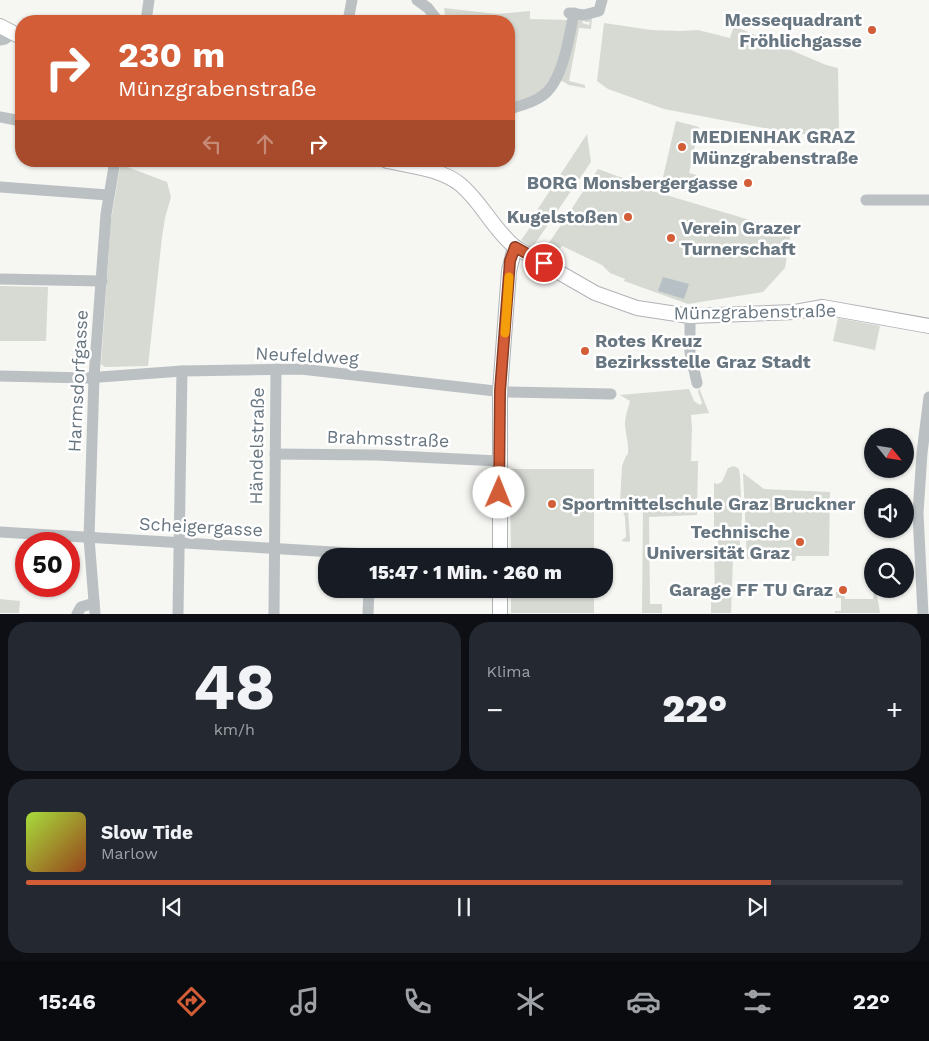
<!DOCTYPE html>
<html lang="de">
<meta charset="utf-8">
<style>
body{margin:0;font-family:"Work Sans",sans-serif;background:#242831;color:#f1f3f6;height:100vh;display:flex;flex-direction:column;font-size:19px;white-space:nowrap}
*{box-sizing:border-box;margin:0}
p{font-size:16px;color:#9ea1a6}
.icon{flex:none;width:28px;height:28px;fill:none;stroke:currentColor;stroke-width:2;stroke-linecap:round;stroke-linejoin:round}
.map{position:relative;height:614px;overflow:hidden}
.details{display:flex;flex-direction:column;gap:8px;padding:8px;background:#0d0f14;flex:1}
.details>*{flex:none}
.top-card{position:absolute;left:15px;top:15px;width:500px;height:152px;border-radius:20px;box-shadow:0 1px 4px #0004;background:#d25d37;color:#fff;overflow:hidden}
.needle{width:32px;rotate:120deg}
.fabs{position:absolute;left:864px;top:428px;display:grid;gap:10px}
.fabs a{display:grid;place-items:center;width:50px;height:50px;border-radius:50%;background:#171b24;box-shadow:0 1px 4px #0004;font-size:25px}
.speed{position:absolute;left:15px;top:532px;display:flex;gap:10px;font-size:25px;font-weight:700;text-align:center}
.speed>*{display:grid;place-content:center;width:65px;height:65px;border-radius:50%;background:#171b24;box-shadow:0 1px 4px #0004;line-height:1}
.speed .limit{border:8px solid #d22;background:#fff;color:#111}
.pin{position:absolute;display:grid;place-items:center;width:42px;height:42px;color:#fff;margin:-21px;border:2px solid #fff;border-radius:50%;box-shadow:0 1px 5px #0007}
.me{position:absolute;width:55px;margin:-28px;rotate:1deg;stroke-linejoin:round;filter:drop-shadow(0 0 4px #0008)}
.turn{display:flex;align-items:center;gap:18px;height:105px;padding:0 20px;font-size:22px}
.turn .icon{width:65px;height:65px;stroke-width:2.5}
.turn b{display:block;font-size:35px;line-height:42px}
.lanes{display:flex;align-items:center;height:48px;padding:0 20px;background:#0003;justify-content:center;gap:25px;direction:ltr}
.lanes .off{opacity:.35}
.big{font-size:38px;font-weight:800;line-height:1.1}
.details .card{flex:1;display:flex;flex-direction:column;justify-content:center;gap:8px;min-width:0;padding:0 18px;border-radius:20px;background:#242831}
.details .dial{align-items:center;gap:0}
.dial b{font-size:65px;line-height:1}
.song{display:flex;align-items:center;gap:15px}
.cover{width:60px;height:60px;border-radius:8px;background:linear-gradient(135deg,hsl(80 70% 55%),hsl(20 70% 35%))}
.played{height:5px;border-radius:2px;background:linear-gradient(90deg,#d25d37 85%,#363941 85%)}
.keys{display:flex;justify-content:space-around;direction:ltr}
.heat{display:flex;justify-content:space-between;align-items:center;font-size:28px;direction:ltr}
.details .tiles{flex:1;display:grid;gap:8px;grid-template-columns:1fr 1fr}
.card:last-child{grid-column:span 2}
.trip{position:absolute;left:318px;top:548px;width:295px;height:50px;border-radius:20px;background:#171b24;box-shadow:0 1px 4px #0004;font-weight:800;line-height:50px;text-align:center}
.dock{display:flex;height:80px;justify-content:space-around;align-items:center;background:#090b0e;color:#9ea1a6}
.dock .icon{width:35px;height:35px}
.dock .current{color:#d25d37}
.dock b{font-size:22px;color:#f1f3f6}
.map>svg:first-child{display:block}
.green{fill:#d6dad3}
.water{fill:#b7c1c5}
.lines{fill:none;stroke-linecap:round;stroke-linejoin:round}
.major-casing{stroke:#afb4b7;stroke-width:16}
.minor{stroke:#bbc0c3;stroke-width:11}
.major{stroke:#fff;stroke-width:14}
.route-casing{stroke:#883c24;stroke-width:12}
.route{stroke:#d25d37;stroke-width:9}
.slow{stroke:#f59e0b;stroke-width:9}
.poi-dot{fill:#d25d37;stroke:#fff;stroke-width:2}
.labels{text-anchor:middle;stroke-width:5;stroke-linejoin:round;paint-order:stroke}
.poi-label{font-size:18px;font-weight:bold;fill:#687681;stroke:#fff;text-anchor:end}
.street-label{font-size:18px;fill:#687681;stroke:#fff}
</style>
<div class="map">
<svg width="929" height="614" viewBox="0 0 929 614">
<rect width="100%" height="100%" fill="#f6f6f3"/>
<!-- green -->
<g class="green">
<polygon points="444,8 497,14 530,11 530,19 569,20 555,72 539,94 509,105 509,21 446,21"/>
<polygon points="585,17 592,18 591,29 579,28 569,81 585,85 585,88 569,85 558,79 575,20 584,18 582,23 589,25 590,22 585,22"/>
<polygon points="604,23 651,30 680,31 698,30 730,38 734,26 826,65 838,68 839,134 796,134 664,109 608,89 597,81"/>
<polygon points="676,121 699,127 689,173 696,175 692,193 661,186"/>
<polygon points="587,134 591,162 534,245 531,247 521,240 529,229 530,221"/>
<polygon points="122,165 167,182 171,197 165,218 162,237 148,366 105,367 101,364 111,220 120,167"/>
<polygon points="598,169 647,187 646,189 777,228 791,231 785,268 763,292 688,304 624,281 625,279 610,273 602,265 562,246 557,252 552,249 545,254 543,252"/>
<polygon points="0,286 48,287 46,341 0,341"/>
<polygon points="838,318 880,326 875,350 833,341"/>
<path d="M699,388l10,25 -18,2 1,14 -1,32h7l-1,54 -48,2 1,87h12v9h-20l1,-105 -4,-2 -11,5 2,29 -1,2 -8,-1 5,-4 -1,-20 -5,-14 2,-37 4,-10 2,-2c1,-10 -2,-18 -3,-29 0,-9 3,-16 5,-24l-10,-6 69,-6 5,12 6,4 2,-2 -4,-11z"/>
<polygon points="734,466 739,469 740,476 742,515 739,558 733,558 731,613 711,613 711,593 715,594 714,547 718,546 718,536 714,536 714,483 718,484 722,482 728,468"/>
<polygon points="510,469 594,469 594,556 511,556"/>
<polygon points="743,473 764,489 830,492 829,556 796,556 795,561 747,559"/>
<rect x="511" y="589" width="83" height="24"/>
<polygon points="874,589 876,589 880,613 835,613 835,611 841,611 841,598 836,598 836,592 844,592 845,599 873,599"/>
<polygon points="0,599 20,601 19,613 0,613"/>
</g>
<!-- water -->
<polygon class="water" points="663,277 689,284 684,299 658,291"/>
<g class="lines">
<!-- major casing -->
<g class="major-casing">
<g id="major">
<polyline points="0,26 21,37"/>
<path d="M387,161c24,5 55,8 74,24 21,18 32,44 54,62l80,46 42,15 53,8 105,-4 28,-5 106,19"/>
<polyline points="500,556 500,391 509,271 515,247"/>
<polyline points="500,589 500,614"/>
</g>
</g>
<!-- minor -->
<g class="minor">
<polyline points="417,0 428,8 438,21"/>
<polyline points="569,13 584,15 599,11 602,0"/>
<polyline points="146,21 149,0"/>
<polyline points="348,21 352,0"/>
<polyline points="0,40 5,39 14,33"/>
<path d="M509,109c10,-3 24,-6 33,-13 21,-14 27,-59 32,-83"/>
<polyline points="0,117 21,121"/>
<polyline points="0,187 108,195"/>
<polyline points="866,200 929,200"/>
<polyline points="0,279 102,281"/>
<polyline points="690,316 690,352 697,383"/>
<polyline points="0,376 86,378 182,371 301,369 504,392 611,394"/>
<polyline points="275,454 376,455 499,461"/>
<polyline points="0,532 400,556"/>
<polyline points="77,614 81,607 94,603"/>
<polyline points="95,614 89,538 94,377 106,214 115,161"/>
<polyline points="178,614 182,371"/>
<polyline points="274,614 276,369"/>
<polyline points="368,614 369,589"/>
<polyline points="923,614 918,513 922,453 929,397"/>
</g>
<!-- major -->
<use href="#major" class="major"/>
</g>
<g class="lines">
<!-- route casing -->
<g class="route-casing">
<polyline id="route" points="499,493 500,391 510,261 515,247 544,263"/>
</g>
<!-- route -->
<use href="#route" class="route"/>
<!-- slow -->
<polyline class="slow" points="505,333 509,277"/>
</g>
<!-- markers -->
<g class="poi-dot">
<circle cx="872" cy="30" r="5"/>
<circle cx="682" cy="147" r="5"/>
<circle cx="748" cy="183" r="5"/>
<circle cx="628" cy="217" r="5"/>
<circle cx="671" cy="238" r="5"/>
<circle cx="585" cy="351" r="5"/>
<circle cx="552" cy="504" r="5"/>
<circle cx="800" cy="542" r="5"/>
<circle cx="843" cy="590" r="5"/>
</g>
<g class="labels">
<!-- poi labels -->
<g class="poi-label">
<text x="862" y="26">Messequadrant<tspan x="862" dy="21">Fröhlichgasse</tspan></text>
<text x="692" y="143" text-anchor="start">MEDIENHAK GRAZ<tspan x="692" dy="21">Münzgrabenstraße</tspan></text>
<text x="738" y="189">BORG Monsbergergasse</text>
<text x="618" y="223">Kugelstoßen</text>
<text x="681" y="234" text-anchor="start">Verein Grazer<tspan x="681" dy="21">Turnerschaft</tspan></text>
<text x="595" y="347" text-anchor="start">Rotes Kreuz<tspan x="595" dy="21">Bezirksstelle Graz Stadt</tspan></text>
<text x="562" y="510" text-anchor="start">Sportmittelschule Graz Bruckner</text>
<text x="790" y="538">Technische<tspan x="790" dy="21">Universität Graz</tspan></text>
<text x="833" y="596">Garage FF TU Graz</text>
</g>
<!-- street labels -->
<g class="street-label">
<text transform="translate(755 312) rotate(-1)" y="6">Münzgrabenstraße</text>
<text transform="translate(307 356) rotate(3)" y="6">Neufeldweg</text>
<text transform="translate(78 381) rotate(-87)" y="6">Harmsdorfgasse</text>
<text transform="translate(388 439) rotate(2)" y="6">Brahmsstraße</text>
<text transform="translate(257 446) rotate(-89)" y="6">Händelstraße</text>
<text transform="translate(201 527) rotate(3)" y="6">Scheigergasse</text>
</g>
</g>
</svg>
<div class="fabs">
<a><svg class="needle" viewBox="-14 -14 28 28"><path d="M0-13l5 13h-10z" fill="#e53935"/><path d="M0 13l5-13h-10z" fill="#9ea1a6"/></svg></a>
<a><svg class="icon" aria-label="sound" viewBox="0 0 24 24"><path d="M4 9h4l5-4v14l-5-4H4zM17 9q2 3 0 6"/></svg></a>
<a><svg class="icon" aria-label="search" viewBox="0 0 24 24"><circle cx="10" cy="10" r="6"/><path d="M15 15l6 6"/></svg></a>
</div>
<div class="speed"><div class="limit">50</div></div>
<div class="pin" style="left:544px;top:263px;background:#d93025"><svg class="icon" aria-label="arrive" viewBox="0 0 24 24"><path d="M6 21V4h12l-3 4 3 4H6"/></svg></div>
<svg class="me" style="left:499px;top:493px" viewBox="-20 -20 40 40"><circle r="19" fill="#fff"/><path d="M0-13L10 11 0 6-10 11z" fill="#d25d37"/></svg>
<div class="trip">15:47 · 1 Min. · 260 m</div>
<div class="top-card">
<div class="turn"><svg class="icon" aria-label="right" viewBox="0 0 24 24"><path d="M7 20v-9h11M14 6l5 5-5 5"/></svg><div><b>230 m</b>Münzgrabenstraße</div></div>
<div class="lanes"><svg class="icon off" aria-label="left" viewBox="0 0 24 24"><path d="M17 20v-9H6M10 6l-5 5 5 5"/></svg><svg class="icon off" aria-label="ahead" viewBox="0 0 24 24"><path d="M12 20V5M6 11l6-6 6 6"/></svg><svg class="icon" aria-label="right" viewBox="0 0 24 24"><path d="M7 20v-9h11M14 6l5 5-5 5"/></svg></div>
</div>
</div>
<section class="details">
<div class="tiles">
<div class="card dial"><b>48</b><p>km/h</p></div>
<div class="card"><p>Klima</p>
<div class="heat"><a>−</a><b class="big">22°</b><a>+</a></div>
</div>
<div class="card">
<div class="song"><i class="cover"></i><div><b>Slow Tide</b><p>Marlow</p></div></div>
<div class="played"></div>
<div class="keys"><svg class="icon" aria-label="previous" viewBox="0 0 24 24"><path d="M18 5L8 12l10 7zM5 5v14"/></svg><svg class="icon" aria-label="pause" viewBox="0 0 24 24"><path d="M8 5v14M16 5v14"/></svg><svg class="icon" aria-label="next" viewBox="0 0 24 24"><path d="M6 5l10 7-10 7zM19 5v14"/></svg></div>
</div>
</div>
</section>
<nav class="dock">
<b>15:46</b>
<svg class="icon current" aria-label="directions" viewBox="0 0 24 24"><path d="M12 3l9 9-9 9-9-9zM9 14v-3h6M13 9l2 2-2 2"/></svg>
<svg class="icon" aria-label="music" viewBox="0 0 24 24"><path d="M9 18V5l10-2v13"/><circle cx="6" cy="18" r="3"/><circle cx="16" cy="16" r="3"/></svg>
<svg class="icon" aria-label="phone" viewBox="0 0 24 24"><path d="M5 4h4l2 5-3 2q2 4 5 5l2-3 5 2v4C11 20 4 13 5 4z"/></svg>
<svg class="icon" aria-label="climate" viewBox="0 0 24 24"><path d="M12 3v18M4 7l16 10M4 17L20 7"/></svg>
<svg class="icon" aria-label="car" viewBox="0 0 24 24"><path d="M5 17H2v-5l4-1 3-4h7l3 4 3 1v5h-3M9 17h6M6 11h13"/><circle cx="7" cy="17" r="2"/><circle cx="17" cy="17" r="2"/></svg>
<svg class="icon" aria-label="filters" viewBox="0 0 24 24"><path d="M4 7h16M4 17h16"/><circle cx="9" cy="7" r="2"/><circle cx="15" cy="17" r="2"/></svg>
<b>22°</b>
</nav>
